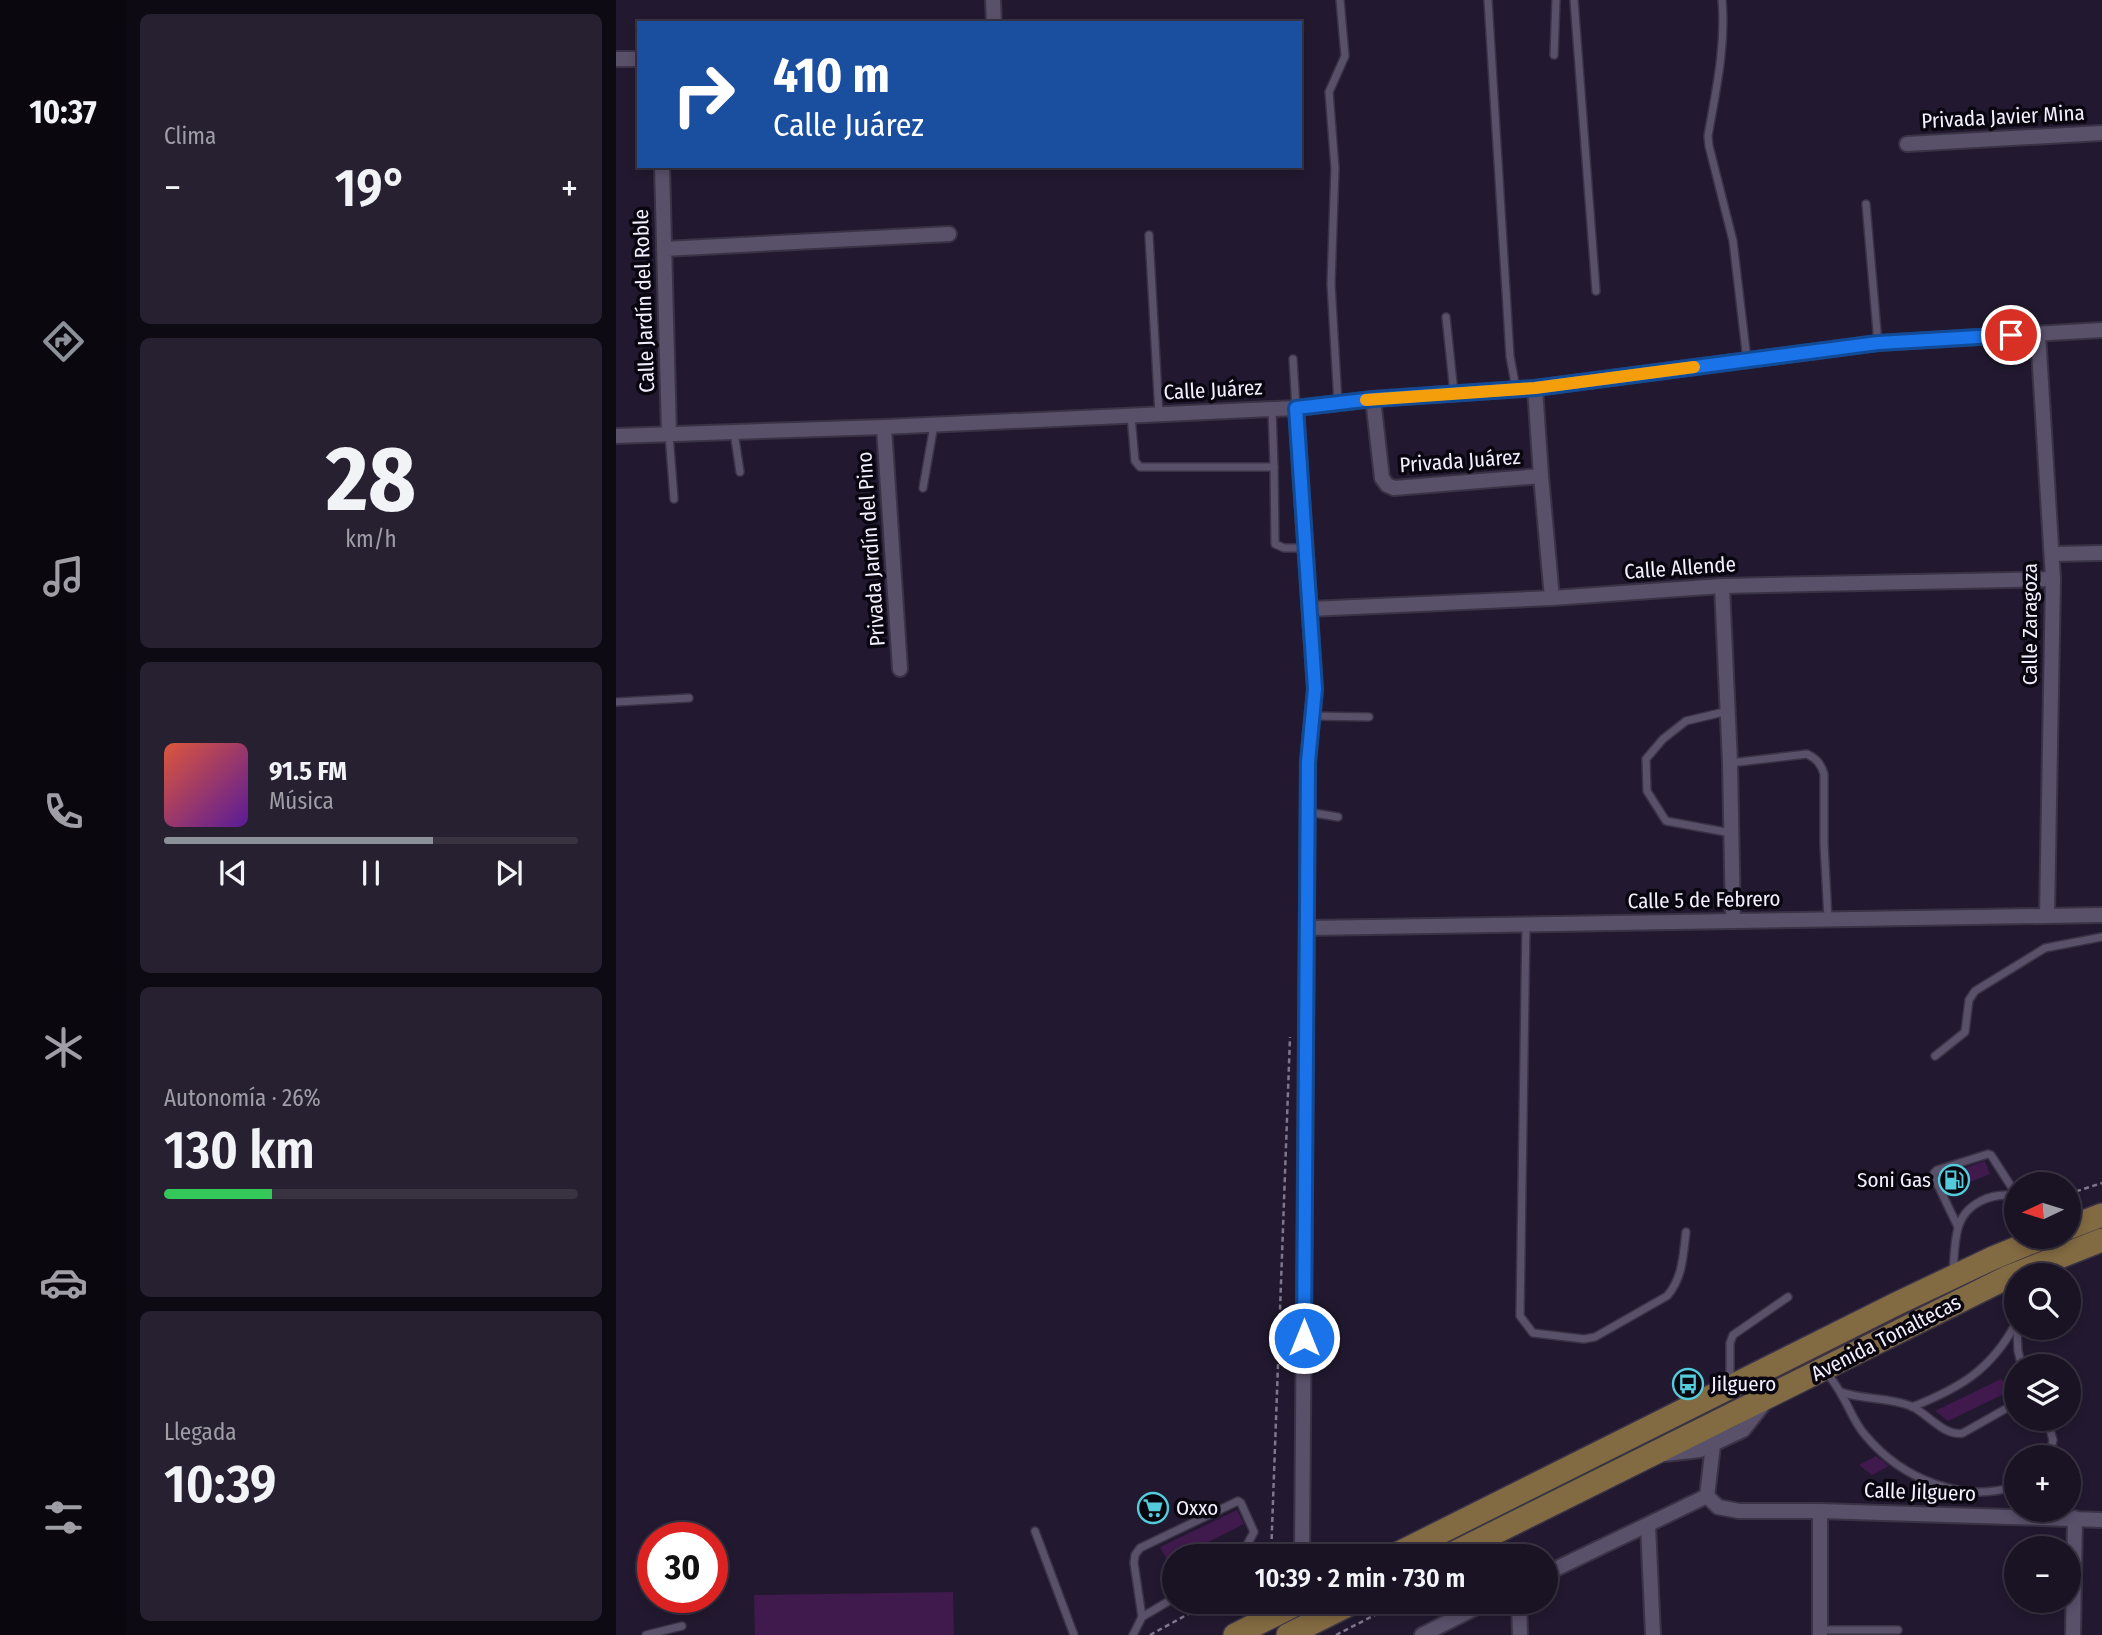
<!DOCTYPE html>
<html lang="es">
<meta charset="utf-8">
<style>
body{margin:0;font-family:"Fira Sans Condensed",sans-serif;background:#272031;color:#f1f3f6;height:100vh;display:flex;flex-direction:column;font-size:26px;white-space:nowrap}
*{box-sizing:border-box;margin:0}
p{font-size:23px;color:#9f9ea6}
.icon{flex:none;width:38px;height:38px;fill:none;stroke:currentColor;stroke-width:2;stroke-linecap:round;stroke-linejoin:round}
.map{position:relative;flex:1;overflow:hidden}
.details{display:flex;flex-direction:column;gap:14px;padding:14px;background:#0e0a14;width:490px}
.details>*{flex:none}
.hud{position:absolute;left:21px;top:21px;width:665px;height:147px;border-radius:0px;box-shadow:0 4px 10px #0003,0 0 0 2px #383241;background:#1a4fa0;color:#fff;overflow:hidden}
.needle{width:46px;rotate:266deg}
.tools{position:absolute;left:1388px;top:1172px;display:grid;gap:14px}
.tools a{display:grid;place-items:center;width:77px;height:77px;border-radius:50%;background:#1a1324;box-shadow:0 4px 10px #0003,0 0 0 2px #383241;font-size:35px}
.speed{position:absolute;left:21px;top:1522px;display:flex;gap:14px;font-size:35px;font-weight:700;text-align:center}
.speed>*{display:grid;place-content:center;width:91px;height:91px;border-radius:50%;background:#1a1324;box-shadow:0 4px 10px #0003,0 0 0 2px #383241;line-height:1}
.speed .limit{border:10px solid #d22;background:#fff;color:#111}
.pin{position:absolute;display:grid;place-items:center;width:60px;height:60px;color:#fff;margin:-30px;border:4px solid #fff;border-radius:50%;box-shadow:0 2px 7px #0007}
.me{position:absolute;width:77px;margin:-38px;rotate:0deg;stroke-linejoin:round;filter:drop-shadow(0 0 5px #0008)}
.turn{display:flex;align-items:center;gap:24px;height:147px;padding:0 21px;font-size:32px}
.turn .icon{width:91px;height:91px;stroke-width:2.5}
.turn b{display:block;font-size:49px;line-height:60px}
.big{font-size:52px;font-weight:600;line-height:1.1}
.details .card{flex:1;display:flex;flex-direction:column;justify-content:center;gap:10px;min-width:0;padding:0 24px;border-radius:10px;background:#272031}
.details .dial{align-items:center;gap:0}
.dial b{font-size:91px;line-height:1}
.song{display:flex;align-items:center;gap:21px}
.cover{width:84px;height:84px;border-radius:10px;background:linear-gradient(135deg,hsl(10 70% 55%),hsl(270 70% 35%))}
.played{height:7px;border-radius:4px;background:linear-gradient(90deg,#8c9099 65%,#383241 65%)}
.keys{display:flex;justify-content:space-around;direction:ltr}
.heat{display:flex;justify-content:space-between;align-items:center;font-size:38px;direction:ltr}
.charge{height:10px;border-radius:5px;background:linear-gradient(90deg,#34c759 26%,#383241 0)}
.trip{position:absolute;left:546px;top:1544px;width:396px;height:70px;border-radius:35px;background:#1a1324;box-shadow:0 4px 10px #0003,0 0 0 2px #383241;font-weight:600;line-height:70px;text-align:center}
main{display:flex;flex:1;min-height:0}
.dock{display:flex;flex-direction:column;width:126px;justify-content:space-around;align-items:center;background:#0a080e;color:#9f9ea6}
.dock .icon{width:49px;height:49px}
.dock .current{color:#8c9099}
.dock b{font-size:32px;color:#f1f3f6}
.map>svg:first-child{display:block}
.building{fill:#40194d}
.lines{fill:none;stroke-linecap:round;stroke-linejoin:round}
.lane-casing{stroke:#3a3345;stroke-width:10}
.street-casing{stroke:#3a3345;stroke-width:18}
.primary-casing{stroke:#3a3345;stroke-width:26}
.path{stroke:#7f778b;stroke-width:2.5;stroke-dasharray:5 3.5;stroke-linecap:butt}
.lane{stroke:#59506a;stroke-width:7}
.street{stroke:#59506a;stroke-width:14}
.primary{stroke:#826a42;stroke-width:23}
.route-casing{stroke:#114b97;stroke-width:18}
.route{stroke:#1a73e8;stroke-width:12}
.slow{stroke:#f59e0b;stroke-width:12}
.labels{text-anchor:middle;stroke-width:7;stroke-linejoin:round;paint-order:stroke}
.street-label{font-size:21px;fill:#f4efff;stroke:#0a0610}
.poi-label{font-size:21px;fill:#f4efff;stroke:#0a0610;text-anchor:start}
</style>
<main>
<nav class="dock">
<b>10:37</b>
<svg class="icon current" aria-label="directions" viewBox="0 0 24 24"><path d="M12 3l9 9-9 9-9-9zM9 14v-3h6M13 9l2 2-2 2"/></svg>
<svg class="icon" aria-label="music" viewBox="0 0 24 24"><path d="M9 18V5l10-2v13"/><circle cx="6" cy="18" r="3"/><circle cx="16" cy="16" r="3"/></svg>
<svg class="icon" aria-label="phone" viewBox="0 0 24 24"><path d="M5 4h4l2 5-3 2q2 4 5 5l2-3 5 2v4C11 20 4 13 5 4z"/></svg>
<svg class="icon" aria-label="climate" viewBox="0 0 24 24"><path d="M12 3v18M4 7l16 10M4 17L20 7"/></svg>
<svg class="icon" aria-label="car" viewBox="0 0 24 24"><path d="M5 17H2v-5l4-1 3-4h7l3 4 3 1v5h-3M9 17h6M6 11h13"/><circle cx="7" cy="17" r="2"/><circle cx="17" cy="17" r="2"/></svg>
<svg class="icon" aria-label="filters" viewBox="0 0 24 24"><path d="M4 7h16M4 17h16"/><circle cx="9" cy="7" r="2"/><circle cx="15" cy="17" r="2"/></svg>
</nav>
<section class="details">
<div class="card"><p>Clima</p>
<div class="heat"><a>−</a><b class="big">19°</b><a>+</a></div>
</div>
<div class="card dial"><b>28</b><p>km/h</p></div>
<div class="card">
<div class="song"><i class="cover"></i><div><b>91.5 FM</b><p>Música</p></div></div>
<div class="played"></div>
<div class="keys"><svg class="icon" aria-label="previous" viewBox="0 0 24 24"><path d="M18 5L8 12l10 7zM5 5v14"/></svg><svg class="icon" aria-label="pause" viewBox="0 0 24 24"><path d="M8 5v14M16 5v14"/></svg><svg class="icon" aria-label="next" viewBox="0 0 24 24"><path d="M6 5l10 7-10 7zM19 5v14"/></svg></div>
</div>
<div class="card"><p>Autonomía · 26%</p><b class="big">130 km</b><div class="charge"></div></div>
<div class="card"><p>Llegada</p><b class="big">10:39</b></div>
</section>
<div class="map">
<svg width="1486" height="1635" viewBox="0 0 1486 1635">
<rect width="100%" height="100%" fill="#221930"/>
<!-- building -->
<g class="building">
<polygon points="1369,1161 1374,1174 1332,1191 1326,1176"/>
<polygon points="1385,1379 1398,1389 1332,1421 1319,1411"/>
<polygon points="1260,1456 1273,1466 1256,1475 1243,1465"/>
<polygon points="621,1510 628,1524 564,1556 558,1556 558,1559 552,1562 544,1547"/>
<polygon points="337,1592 338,1635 139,1635 138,1595"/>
</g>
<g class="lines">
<!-- lane casing -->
<g class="lane-casing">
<g id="lane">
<polyline points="872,0 894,356 900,389"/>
<polyline points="958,0 980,291"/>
<path d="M1106,0c4,46 -6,90 -14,136l1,10 24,95 14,119"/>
<polyline points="938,55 940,0"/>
<polyline points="1250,204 1262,343"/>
<polyline points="533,235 543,414"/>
<polyline points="830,317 838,393"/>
<polyline points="677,359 680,408"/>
<polyline points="722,403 715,284 719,168 713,92 729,56 724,0"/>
<polyline points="515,416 519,461 524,467 658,467 656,410"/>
<polyline points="118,432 124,472"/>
<polyline points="53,434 58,499"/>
<polyline points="658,467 659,544 668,548 689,548"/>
<polyline points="307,488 318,425"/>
<polyline points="0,702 73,698"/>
<polyline points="1112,711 1070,721 1047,739 1030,759 1031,791 1050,821 1115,833"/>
<polyline points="697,716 753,717"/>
<path d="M1114,763l77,-9c10,5 14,10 17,20v70l4,75"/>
<polyline points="692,812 722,817"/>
<path d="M910,924l-6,392 13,17 51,6 11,-2 72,-41c16,-18 16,-41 19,-64"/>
<polyline points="1319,1056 1349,1032 1353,1000 1359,991 1429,948 1486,937"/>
<polyline points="1342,1227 1318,1177 1318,1173 1321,1170 1372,1154 1375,1155 1400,1194"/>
<path d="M1337,1273c1,-14 1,-30 5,-45 7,-25 34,-36 58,-32"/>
<polyline points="1401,1328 1402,1351 1406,1367"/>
<path d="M1210,1371c5,8 11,15 15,23 9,14 13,29 25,42 35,42 96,68 150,50"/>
<polyline points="1114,1382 1114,1343 1117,1335 1172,1297"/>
<path d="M1225,1392c22,8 48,5 70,14 16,7 33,31 52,27l53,-30"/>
<path d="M1296,1407c48,-19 79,-37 104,-84"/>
<polyline points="1431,1419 1437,1440 1433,1458"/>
<polyline points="419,1531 458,1635"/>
<polyline points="526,1617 518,1563 519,1555 524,1548 622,1501 625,1503 638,1532 625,1556"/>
<polyline points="1204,1630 1282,1630"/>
<polyline points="30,1635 66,1626"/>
<polyline points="517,1635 526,1617 558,1598"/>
</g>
</g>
<!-- street casing -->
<g class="street-casing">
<g id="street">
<polyline points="377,0 378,23"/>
<polyline points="0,59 23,59"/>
<polyline points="1291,144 1486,133"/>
<polyline points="46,166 53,434"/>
<polyline points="48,249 333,234"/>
<polyline points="1422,334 1437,579 1431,915"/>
<polyline points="919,388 925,476 936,598"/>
<polyline points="757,399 766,478 771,485 778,488 925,476"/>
<polyline points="680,408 699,689 692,762 686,1556"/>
<polyline points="268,427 284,669"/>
<polyline points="0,436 268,427 680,408 757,399 919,388 1262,343 1486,330"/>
<polyline points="1436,554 1486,553"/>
<polyline points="1106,586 1114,763 1117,921"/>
<polyline points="694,609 936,598 1106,586 1437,579"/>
<polyline points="691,928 1486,915"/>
<polyline points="1097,1445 1091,1496 1102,1507 1123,1511 1204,1511 1486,1520"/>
<polyline points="1049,1454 1084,1450 1127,1430 1150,1401"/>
<polyline points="1032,1525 1037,1635"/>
<polyline points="929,1574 1091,1496"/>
<polyline points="903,1601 904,1635"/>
<polyline points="806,1635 873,1601"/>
<polyline points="1204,1635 1204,1511"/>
<polyline points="1457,1635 1459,1518"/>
</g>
</g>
<!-- primary casing -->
<g class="primary-casing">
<g id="primary">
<polyline points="1452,1228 1486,1215"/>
<polyline points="777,1556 1280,1304 1377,1258 1428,1237"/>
<polyline points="832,1556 1390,1278 1486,1240"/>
<polyline points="619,1635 686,1601"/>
<polyline points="672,1635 740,1601"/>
</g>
</g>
<!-- path -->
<g class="path">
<polyline points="1452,1194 1486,1183"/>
<polyline points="655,1556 674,1037"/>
<polyline points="534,1635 596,1601"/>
<polyline points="720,1635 786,1601"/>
</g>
<!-- lane -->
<use href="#lane" class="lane"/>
<!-- street -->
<use href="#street" class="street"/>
<!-- primary -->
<use href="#primary" class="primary"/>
</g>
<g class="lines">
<!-- route casing -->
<g class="route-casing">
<polyline id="route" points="688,1338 692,762 699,689 680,408 757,399 919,388 1262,343 1395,335"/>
</g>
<!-- route -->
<use href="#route" class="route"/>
<!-- slow -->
<polyline class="slow" points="750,400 919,388 1078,367"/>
</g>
<!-- icons -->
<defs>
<g id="fuel-ring" transform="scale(1.575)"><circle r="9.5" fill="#0a0610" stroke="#53cbda" stroke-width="1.5"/><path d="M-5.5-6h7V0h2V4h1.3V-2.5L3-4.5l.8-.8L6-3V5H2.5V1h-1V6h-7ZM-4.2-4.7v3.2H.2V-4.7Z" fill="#53cbda"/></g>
<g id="bus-ring" transform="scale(1.575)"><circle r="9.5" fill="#0a0610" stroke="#53cbda" stroke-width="1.5"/><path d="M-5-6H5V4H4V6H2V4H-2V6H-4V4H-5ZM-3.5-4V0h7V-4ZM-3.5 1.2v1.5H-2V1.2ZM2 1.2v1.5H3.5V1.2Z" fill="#53cbda"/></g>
<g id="supermarket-ring" transform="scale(1.575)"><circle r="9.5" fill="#0a0610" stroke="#53cbda" stroke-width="1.5"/><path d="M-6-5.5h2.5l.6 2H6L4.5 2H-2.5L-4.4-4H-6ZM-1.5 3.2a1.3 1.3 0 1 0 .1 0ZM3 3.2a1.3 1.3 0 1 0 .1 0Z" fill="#53cbda"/></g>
</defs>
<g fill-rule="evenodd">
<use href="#fuel-ring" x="1338" y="1180"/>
<use href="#bus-ring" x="1072" y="1384"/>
<use href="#supermarket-ring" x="537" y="1508"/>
</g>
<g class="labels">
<!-- street labels -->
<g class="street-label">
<text transform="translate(1387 117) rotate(-3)" y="7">Privada Javier Mina</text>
<text transform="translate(28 301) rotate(-92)" y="7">Calle Jardín del Roble</text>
<text transform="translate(597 390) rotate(-3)" y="7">Calle Juárez</text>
<text transform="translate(844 461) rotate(-4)" y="7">Privada Juárez</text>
<text transform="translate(255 549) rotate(-94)" y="7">Privada Jardín del Pino</text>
<text transform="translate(1064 568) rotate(-4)" y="7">Calle Allende</text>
<text transform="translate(1414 624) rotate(-90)" y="7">Calle Zaragoza</text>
<text transform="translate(1088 900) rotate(-1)" y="7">Calle 5 de Febrero</text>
<text transform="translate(1270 1338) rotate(-27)" y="7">Avenida Tonaltecas</text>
<text transform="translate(1304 1492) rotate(2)" y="7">Calle Jilguero</text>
</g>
<!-- poi labels -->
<g class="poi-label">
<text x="1315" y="1187" text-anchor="end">Soni Gas</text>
<text x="1095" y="1391">Jilguero</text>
<text x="560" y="1515">Oxxo</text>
</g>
</g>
</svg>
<div class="tools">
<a><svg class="needle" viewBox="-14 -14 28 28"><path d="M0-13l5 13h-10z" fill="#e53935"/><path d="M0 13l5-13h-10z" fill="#9f9ea6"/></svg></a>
<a><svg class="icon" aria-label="search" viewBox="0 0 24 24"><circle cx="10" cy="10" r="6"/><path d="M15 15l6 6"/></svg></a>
<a><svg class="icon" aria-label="layers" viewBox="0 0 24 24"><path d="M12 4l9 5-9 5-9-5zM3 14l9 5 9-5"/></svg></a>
<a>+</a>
<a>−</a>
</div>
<div class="speed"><div class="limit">30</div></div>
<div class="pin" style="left:1395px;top:335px;background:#d93025"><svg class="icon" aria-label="arrive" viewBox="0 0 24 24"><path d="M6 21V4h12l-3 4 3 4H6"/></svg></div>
<svg class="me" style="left:688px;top:1338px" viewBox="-20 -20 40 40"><circle r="17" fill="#1a73e8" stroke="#fff" stroke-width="3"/><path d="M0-11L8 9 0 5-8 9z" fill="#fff"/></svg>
<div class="trip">10:39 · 2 min · 730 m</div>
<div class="hud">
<div class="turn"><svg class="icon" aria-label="right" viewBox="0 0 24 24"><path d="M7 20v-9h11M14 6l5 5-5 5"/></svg><div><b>410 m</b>Calle Juárez</div></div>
</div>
</div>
</main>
